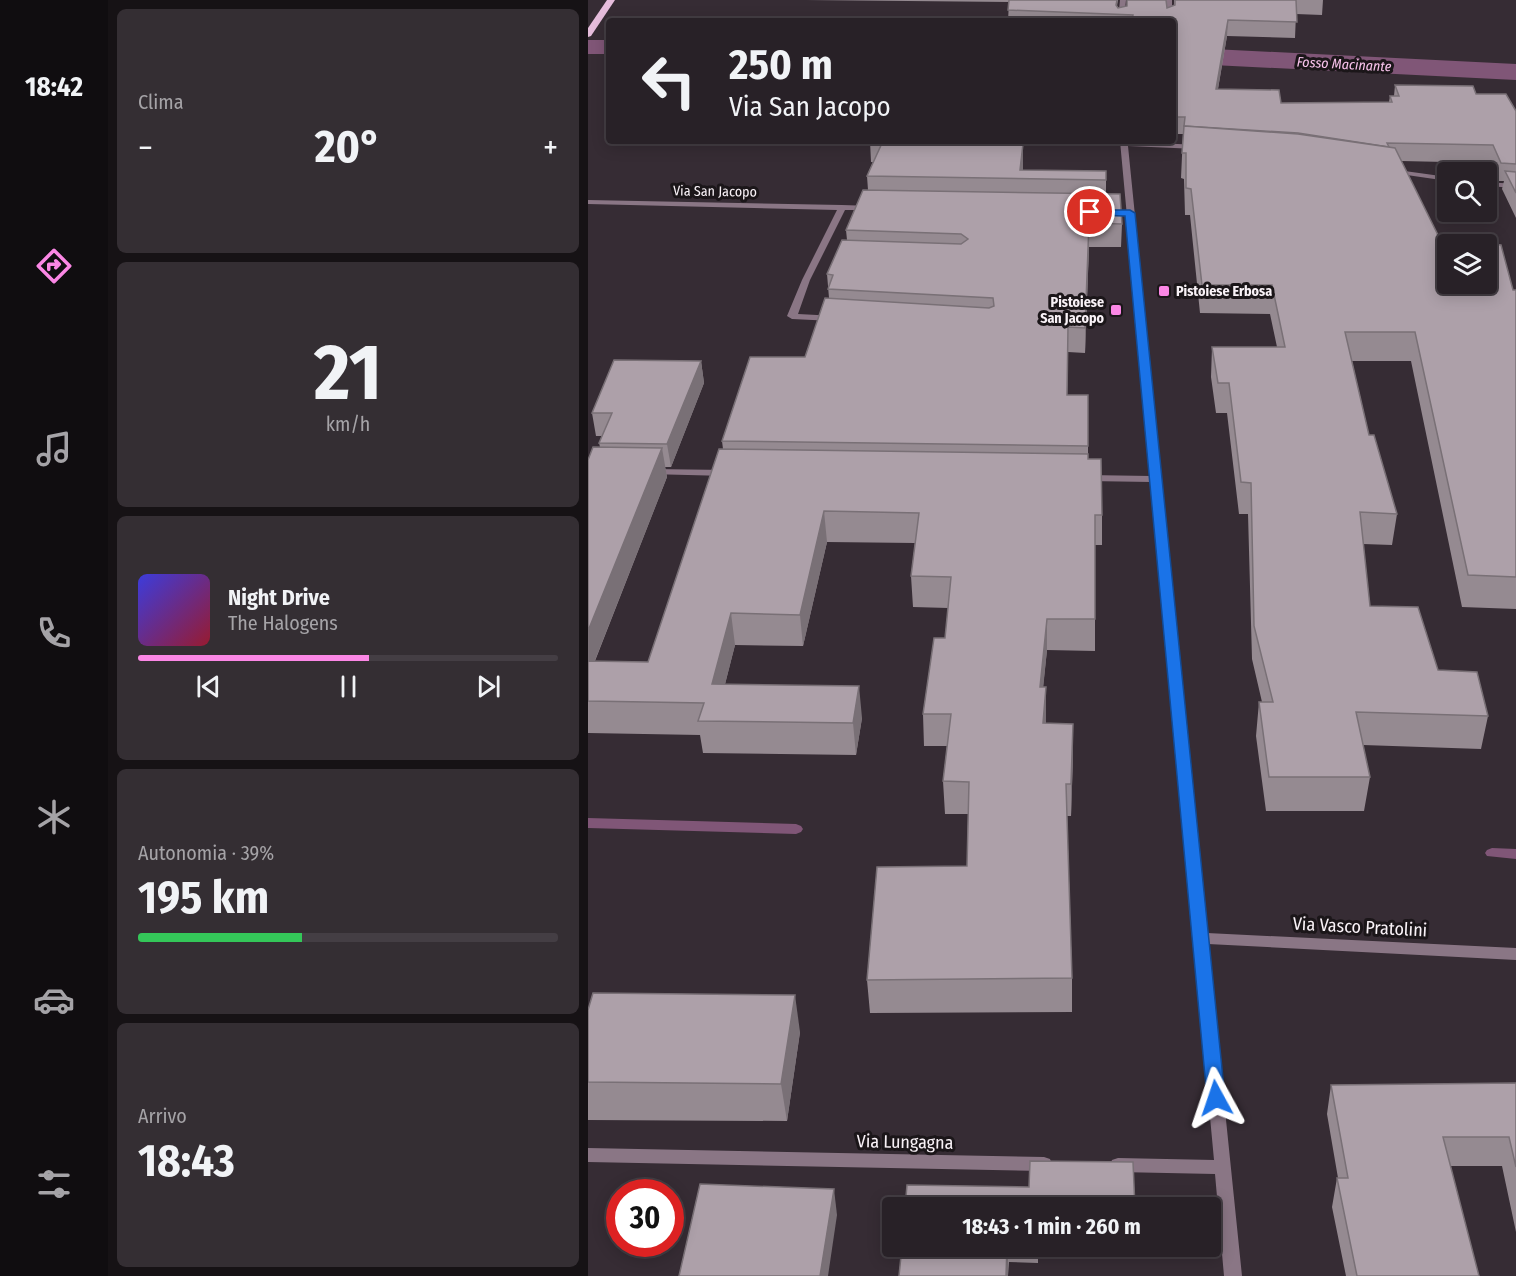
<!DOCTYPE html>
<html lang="it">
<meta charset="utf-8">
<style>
body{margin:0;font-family:"Fira Sans Condensed",sans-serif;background:#342e33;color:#f1f3f6;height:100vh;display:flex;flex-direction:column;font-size:22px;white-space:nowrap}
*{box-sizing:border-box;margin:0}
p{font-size:20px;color:#a5a3a7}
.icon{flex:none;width:33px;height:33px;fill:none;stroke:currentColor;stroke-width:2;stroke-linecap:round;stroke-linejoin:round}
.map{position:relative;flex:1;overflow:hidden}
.details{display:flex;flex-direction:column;gap:9px;padding:9px;background:#161215;width:480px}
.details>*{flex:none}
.guide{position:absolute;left:18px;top:18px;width:570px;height:126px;border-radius:6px;box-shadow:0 3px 15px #0003,0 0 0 2px #443e44;background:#282127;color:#f1f3f6;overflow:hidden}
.buttons{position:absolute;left:849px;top:162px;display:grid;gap:12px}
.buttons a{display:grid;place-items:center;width:60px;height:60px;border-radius:6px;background:#282127;box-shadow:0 3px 15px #0003,0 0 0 2px #443e44;font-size:30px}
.speed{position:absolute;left:18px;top:1179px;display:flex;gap:12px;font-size:30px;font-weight:700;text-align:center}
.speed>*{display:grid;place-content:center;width:78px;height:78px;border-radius:50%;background:#282127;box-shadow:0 3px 15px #0003,0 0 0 2px #443e44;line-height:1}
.speed .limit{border:9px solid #d22;background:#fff;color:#111}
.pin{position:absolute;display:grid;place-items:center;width:51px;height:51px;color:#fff;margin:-26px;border:3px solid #fff;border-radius:50%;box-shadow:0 2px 6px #0007}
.me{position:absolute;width:66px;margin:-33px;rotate:355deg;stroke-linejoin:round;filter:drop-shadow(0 0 4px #0008)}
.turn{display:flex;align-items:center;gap:21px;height:126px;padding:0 24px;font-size:27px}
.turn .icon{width:78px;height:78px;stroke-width:2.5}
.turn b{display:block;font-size:42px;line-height:51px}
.big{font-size:45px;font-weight:700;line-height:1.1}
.details .widget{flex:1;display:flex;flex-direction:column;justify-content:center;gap:9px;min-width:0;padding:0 21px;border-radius:9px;background:#342e33}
.details .dial{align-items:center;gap:0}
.dial b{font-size:78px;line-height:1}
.song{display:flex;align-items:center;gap:18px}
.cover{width:72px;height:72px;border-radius:9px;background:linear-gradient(135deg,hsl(240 70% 55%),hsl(350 70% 35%))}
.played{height:6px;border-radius:3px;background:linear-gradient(90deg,#fb87e5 55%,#443e44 55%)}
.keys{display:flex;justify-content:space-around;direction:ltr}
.heat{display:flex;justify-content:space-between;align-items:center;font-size:33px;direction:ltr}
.charge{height:9px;border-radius:4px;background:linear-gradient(90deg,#34c759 39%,#443e44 0)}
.trip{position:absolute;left:294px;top:1197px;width:339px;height:60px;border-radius:6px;background:#282127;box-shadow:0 3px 15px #0003,0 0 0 2px #443e44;font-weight:700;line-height:60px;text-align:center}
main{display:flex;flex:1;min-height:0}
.menu{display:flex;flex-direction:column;width:108px;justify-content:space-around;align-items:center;background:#100d10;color:#a5a3a7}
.menu .icon{width:42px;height:42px}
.menu .active{color:#fb87e5}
.menu b{font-size:27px;color:#f1f3f6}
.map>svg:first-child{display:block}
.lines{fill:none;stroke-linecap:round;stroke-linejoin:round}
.stream{fill:#805677;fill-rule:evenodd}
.canal{fill:#805677;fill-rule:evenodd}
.street{fill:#8a7685;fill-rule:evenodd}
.primary{fill:#e6bddc;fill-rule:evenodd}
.wall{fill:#958a91}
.shaded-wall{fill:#797076}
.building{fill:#ada0a9;stroke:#797076;stroke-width:1.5;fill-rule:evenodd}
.route{fill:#1a73e8;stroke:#114b97;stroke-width:1.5}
.poi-dot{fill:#fb87e5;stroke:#1b1619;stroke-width:2}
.labels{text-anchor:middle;stroke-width:6;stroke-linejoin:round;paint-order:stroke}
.far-water-label{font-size:14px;font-style:italic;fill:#f9c3ec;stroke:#1b1619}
.far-street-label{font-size:14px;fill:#f9f2f7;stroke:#1b1619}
.far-poi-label{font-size:14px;font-weight:bold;fill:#f9f2f7;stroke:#1b1619;text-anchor:start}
.near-street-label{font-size:18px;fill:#f9f2f7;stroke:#1b1619}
</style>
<main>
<nav class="menu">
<b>18:42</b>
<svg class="icon active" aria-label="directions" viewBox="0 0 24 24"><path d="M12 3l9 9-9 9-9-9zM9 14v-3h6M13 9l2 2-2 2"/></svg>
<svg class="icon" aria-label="music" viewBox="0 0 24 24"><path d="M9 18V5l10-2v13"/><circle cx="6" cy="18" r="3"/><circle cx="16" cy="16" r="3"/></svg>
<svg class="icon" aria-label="phone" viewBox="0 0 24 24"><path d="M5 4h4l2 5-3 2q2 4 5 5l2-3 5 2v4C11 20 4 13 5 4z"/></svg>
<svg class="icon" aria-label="climate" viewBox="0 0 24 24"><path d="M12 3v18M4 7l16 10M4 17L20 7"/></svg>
<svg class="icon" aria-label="car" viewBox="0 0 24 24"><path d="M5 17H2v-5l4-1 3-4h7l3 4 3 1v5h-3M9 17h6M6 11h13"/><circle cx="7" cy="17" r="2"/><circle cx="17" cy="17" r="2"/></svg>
<svg class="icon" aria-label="filters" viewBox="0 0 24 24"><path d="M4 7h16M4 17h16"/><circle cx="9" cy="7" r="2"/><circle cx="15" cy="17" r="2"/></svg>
</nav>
<section class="details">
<div class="widget"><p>Clima</p>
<div class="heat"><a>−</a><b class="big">20°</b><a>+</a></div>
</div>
<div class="widget dial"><b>21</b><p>km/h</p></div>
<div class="widget">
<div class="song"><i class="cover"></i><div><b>Night Drive</b><p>The Halogens</p></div></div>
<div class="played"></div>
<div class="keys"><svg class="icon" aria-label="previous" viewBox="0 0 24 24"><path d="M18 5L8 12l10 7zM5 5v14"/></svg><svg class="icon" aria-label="pause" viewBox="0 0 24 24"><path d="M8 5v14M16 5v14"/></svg><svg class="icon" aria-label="next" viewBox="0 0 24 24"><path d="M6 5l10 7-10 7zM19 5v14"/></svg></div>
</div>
<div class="widget"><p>Autonomia · 39%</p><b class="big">195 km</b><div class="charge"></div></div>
<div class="widget"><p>Arrivo</p><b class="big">18:43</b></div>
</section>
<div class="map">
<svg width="928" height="1276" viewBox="0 0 928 1276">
<rect width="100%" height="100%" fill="#362c34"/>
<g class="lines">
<!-- stream -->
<g class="stream">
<polygon points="0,818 208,824 213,826 215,829 213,832 208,834 0,828"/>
<polygon points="904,848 928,849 928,859 899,856 897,853 899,850"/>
</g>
<!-- canal -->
<g class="canal">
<rect x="0" y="40" width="21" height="14"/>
<polygon points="585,47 928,64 928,80 585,63"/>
</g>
<!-- street -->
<g class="street">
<polygon points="532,0 538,0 536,21 530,21"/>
<rect x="578" y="0" width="6" height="21"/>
<polygon points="532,141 609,145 613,147 609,149 540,146 619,933 928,948 928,960 620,944 654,1276 636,1276 627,1174 530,1172 524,1170 522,1165 524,1160 530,1158 626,1160 563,482 499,481 494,478 499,475 563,476"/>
<polygon points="802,169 860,177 860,181 805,173 802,173"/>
<polygon points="898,182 928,184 928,188 898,186"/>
<polygon points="0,200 254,205 284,206 288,208 284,210 257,210 222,280 210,314 248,316 250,318 245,321 204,319 199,316 214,280 249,210 0,204"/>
<polygon points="64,469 139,470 144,473 139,476 60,474 59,472"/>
<polygon points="0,1148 456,1157 462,1159 464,1164 462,1169 456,1171 0,1162"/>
</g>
<!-- primary -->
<polygon class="primary" points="19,0 27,0 3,36 0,37 0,28"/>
</g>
<!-- wall -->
<g class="wall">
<polygon points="218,0 530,0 529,6 530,8 579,8 586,6 586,0 735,0 734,15 708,14 707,38 639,36 630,89 693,103 801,102 802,96 806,96 807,85 888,94 928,111 928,218 914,189 916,181 910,181 902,163 813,161 851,237 925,290 928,290 928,609 874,607 823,361 764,361 781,435 809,514 804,545 775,544 782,606 850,670 900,716 893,749 775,745 782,777 776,811 678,811 668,736 671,702 674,702 664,659 660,514 651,514 639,413 628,413 623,377 624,347 689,347 682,314 612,313 602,215 597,215 596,179 593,178 595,134 585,134 585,21 420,21 421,2"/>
<polygon points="282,141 405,141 404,144 435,170 518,171 518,194 534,224 533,247 501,247 497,353 480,352 479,395 500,395 500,459 514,515 514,545 507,545 507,651 459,650 455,687 458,724 485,756 483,816 479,816 484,978 484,1012 282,1013 279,980 379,866 380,814 357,814 355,781 359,746 336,746 335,714 357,638 360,608 325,607 323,576 327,543 239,542 215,646 147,645 137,684 274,718 268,755 115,753 112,735 0,733 0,460 12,447 11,443 14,436 8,436 4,413 113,361 116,383 83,467 77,467 79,477 7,661 60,662 135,449 134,441 217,357 241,298 239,274 259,240 258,230 280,190 279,176 285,162 283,162"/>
<polygon points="0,1010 212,1032 199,1121 0,1120"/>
<polygon points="928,1083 928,1232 914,1166 862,1166 891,1276 758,1276 744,1207 749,1178 750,1178 739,1114 743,1085"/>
<polygon points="314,1246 450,1246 450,1263 421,1262 420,1276 311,1276"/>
</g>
<!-- shaded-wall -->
<g class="shaded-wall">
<polygon points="640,20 639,36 627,106 628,89"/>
<polygon points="398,141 405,141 398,170 397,144"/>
<polygon points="435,144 435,171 432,170"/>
<polygon points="501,223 501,247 497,353 497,328"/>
<polygon points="113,361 116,383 83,467 79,444"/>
<polygon points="74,448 79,477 0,678 0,631"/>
<polygon points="236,511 239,542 215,646 212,615"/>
<polygon points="143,613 147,645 129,716 124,684"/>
<polygon points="459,619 459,650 452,719 452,687"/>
<polygon points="271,686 274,718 268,755 265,723"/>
<polygon points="458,687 458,719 455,756 455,723"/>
<polygon points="485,724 485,756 483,816 483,784"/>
<polygon points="207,995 212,1032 199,1121 193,1084"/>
<polygon points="246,1189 249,1215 240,1276 232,1276"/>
<polygon points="419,1246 420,1246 420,1276 418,1276"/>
</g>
<!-- building -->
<g class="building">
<polygon points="421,0 529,0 528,5 530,8 539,6 539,0 578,0 579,8 587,5 587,0 708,0 709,22 640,20 628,89 691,90 693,103 804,102 802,96 811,96 807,85 885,86 888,94 918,94 928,111 928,164 913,163 905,145 799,143 801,147 710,133 596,126 597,117 585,117 585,21 544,21 545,15 420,10"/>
<path d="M596,126l114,8 97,14 44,89 62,8 12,45h3v287l-48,-2 -53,-243h-70l24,103h5l23,79 -37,-2 10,94 48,1 20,63 39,2 11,44 -132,-4 14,65h-101l-10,-75h14l-19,-76 -3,-143 -10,-1 -12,-99h-11l-6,-36h73l-13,-62h-70l-11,-96 -5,-1v-35h-4zM860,244h38v40h-38z"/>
<polygon points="295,141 398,141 397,144 435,144 432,170 518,171 518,180 279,176"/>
<polygon points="917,171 928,172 928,193"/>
<polygon points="275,190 532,194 534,224 501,223 497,328 480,327 479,395 500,395 500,446 134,441 162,357 217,357 237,298 401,308 406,306 405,298 240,289 245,275 239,274 254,240 373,244 380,239 373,234 258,230"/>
<polygon points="26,360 113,361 79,444 11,443 24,413 4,413"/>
<polygon points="5,447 74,448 0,631 0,460"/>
<polygon points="131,449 500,454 500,459 513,459 514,515 507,515 507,619 459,619 452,687 458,687 455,723 485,724 483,784 478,784 484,978 279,980 289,867 379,866 381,782 355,781 363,714 335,714 346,638 357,638 363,577 323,576 331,513 236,511 212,615 143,613 124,684 271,686 265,723 110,721 116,703 0,701 0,661 60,662"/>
<polygon points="5,993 207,995 193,1084 0,1082 0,1010"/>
<polygon points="928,1083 928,1167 921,1137 855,1137 891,1276 769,1276 749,1178 760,1178 743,1085"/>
<polygon points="442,1161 545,1162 547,1208 317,1208 319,1185 441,1187"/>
<polygon points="112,1184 246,1189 232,1276 91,1276"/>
<polygon points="314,1246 419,1246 418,1276 311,1276"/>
</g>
<!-- route -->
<polygon class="route" points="499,210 542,210 547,213 637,1098 634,1103 628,1106 622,1103 619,1098 537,216 502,215 499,214"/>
<!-- markers -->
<g class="poi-dot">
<rect x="570" y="285" width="12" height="12" rx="3"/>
<rect x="522" y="304" width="12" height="12" rx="3"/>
</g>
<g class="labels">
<!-- far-water labels -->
<g class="far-water-label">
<text transform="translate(756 64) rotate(3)" y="5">Fosso Macinante</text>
</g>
<!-- far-street labels -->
<g class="far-street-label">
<text transform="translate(127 191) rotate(1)" y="5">Via San Jacopo</text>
</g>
<!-- far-poi labels -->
<g class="far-poi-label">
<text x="588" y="296">Pistoiese Erbosa</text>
<text x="516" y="307" text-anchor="end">Pistoiese<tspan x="516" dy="16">San Jacopo</tspan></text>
</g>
<!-- near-street labels -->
<g class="near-street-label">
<text transform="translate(772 927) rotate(3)" y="6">Via Vasco Pratolini</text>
<text transform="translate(317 1142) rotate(1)" y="6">Via Lungagna</text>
</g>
</g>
</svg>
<div class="buttons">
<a><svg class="icon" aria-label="search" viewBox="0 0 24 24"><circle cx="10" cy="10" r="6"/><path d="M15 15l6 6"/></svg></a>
<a><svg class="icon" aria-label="layers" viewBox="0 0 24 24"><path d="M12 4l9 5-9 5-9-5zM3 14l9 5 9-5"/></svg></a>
</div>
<div class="speed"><div class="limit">30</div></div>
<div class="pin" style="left:502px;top:212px;background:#d93025"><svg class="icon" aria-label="arrive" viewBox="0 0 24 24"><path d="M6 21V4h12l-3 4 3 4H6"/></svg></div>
<svg class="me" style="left:628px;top:1098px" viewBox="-20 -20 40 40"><path d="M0-17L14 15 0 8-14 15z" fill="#1a73e8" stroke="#fff" stroke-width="4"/></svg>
<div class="trip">18:43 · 1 min · 260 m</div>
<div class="guide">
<div class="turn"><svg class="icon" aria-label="left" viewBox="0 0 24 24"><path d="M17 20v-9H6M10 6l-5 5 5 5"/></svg><div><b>250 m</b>Via San Jacopo</div></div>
</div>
</div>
</main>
